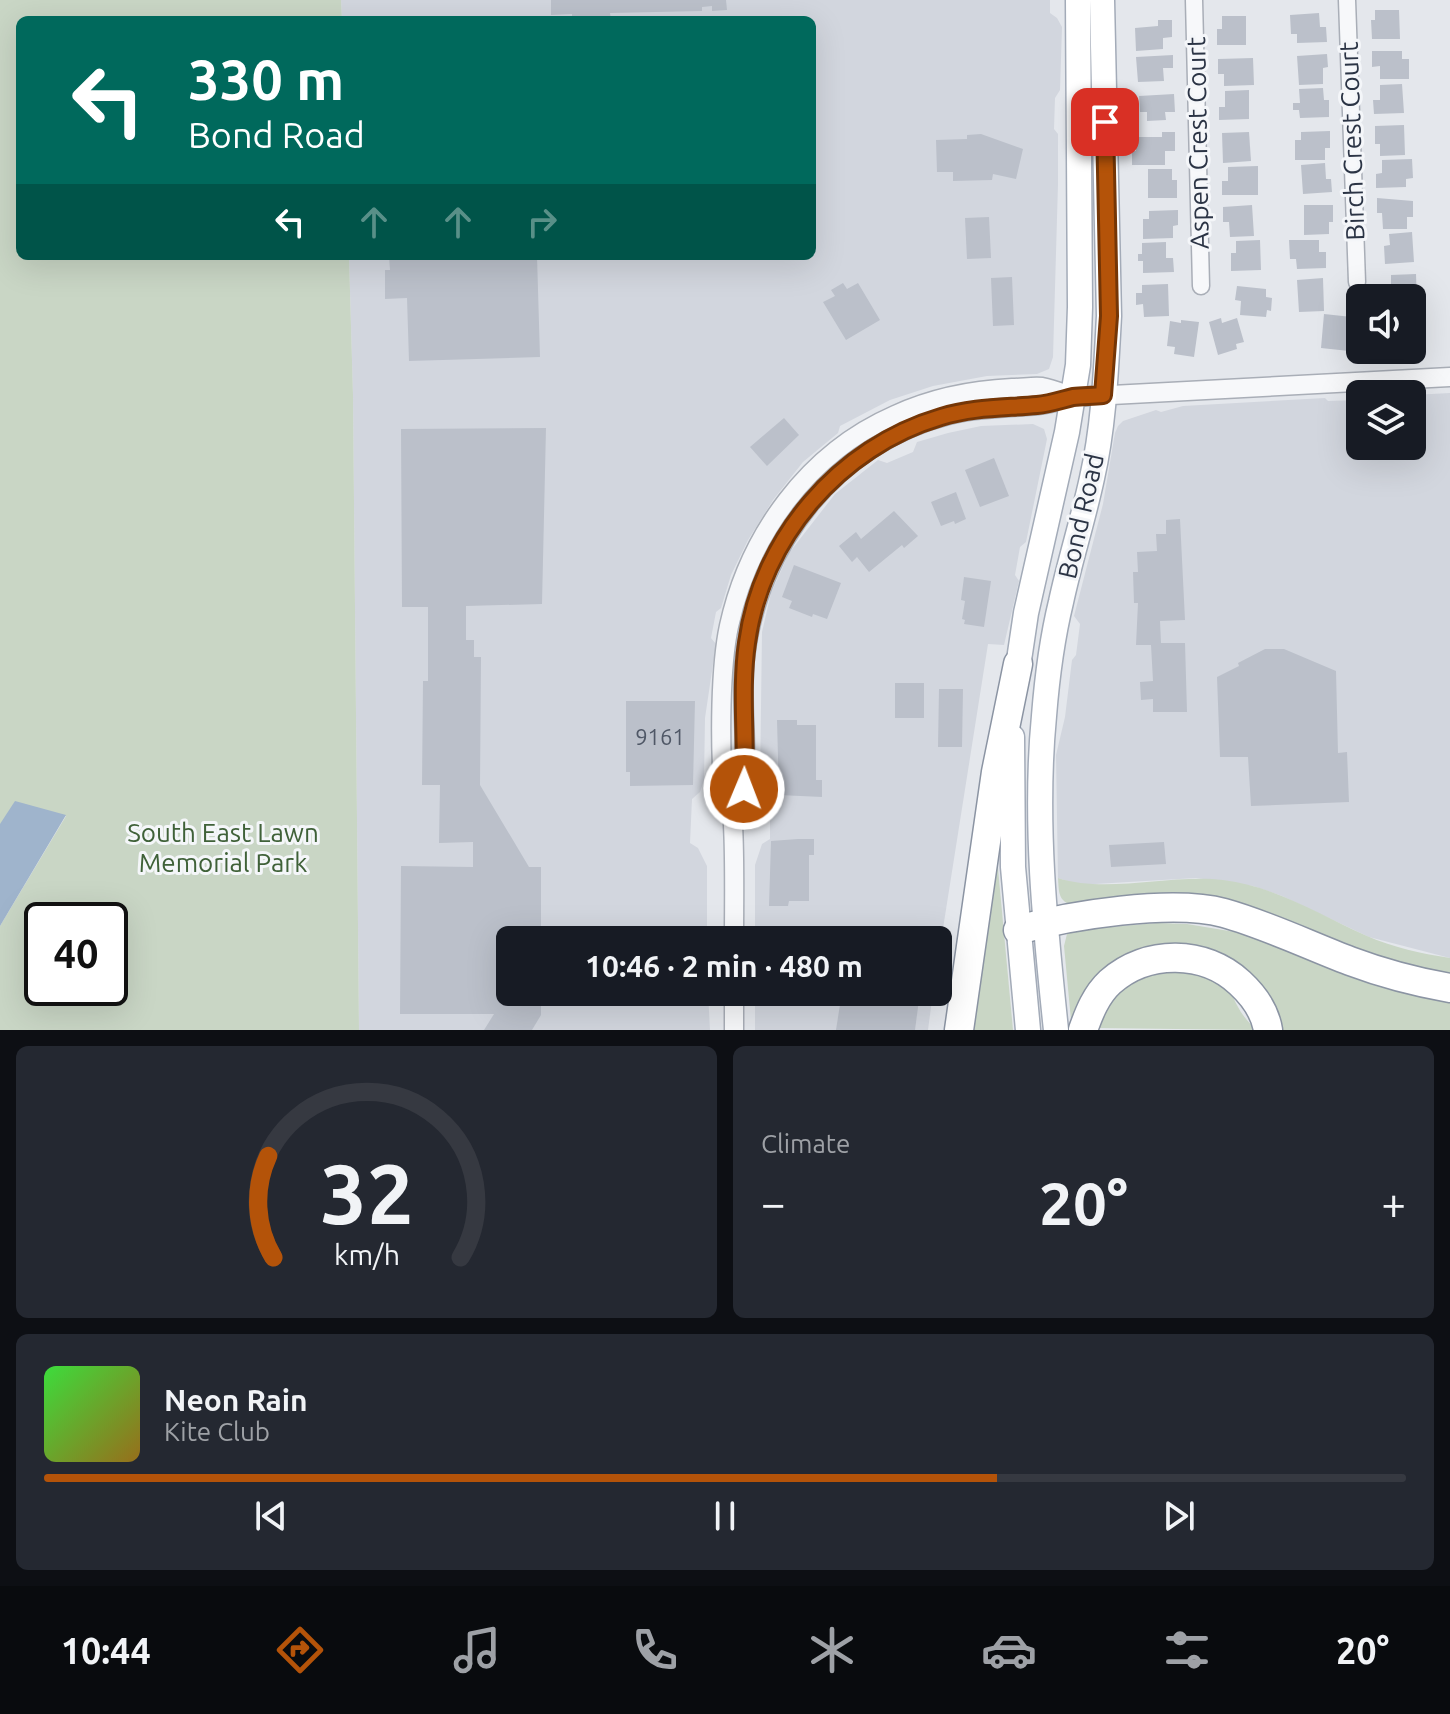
<!DOCTYPE html>
<meta charset="utf-8">
<style>
body{margin:0;font-family:Ubuntu,sans-serif;background:#242831;color:#f1f3f6;height:100vh;display:flex;flex-direction:column;font-size:30px;white-space:nowrap}
*{box-sizing:border-box;margin:0}
p{font-size:26px;color:#9ea1a6}
.icon{flex:none;width:44px;height:44px;fill:none;stroke:currentColor;stroke-width:2;stroke-linecap:round;stroke-linejoin:round}
.map{position:relative;height:1030px;overflow:hidden}
.sheet{display:flex;flex-direction:column;gap:16px;padding:16px;background:#0d0f14;flex:1}
.sheet>*{flex:none}
.hud{position:absolute;left:16px;top:16px;width:800px;height:244px;border-radius:12px;box-shadow:0 8px 32px #0002;background:#00695c;color:#fff;overflow:hidden}
.controls{position:absolute;left:1346px;top:284px;display:grid;gap:16px}
.controls a{display:grid;place-items:center;width:80px;height:80px;border-radius:12px;background:#171b24;box-shadow:0 8px 32px #0002;font-size:40px}
.speed{position:absolute;left:24px;top:902px;display:flex;gap:16px;font-size:40px;font-weight:700;text-align:center}
.speed>*{display:grid;place-content:center;width:104px;height:104px;border-radius:50%;background:#171b24;box-shadow:0 8px 32px #0002;line-height:1}
.speed .limit{border:4px solid #111;border-radius:12px;background:#fff;color:#111}
.pin{position:absolute;display:grid;place-items:center;width:68px;height:68px;color:#fff;margin:-34px;border-radius:16px;box-shadow:0 4px 12px #0006}
.me{position:absolute;width:88px;margin:-44px;rotate:1deg;stroke-linejoin:round;filter:drop-shadow(0 0 6px #0008)}
.turn{display:flex;align-items:center;gap:28px;height:168px;padding:0 40px;font-size:36px}
.turn .icon{width:104px;height:104px;stroke-width:2.5}
.turn b{display:block;font-size:56px;line-height:68px}
.lanes{display:flex;align-items:center;height:76px;padding:0 40px;background:#0003;justify-content:center;gap:40px;direction:ltr}
.lanes .off{opacity:.35}
.big{font-size:60px;font-weight:600;line-height:1.1}
.sheet .card{flex:1;display:flex;flex-direction:column;justify-content:center;gap:12px;min-width:0;padding:0 28px;border-radius:12px;background:#242831}
.sheet .dial{align-items:center;gap:0}
.dial svg{height:208px;overflow:visible;fill:none;stroke:#363941;stroke-width:7;stroke-linecap:round;text-anchor:middle}
.dial text{fill:#f1f3f6;stroke:none}
.song{display:flex;align-items:center;gap:24px}
.cover{width:96px;height:96px;border-radius:12px;background:linear-gradient(135deg,hsl(120 70% 55%),hsl(40 70% 35%))}
.played{height:8px;border-radius:4px;background:linear-gradient(90deg,#b45309 70%,#363941 70%)}
.keys{display:flex;justify-content:space-around;direction:ltr}
.heat{display:flex;justify-content:space-between;align-items:center;font-size:44px;direction:ltr}
.sheet .tiles{flex:1;display:grid;gap:16px;grid-template-columns:1fr 1fr}
.card:last-child{grid-column:span 2}
.trip{position:absolute;left:496px;top:926px;width:456px;height:80px;border-radius:12px;background:#171b24;box-shadow:0 8px 32px #0002;font-weight:600;line-height:80px;text-align:center}
.dock{display:flex;height:128px;justify-content:space-around;align-items:center;background:#090b0e;color:#9ea1a6}
.dock .icon{width:56px;height:56px}
.dock .current{color:#b45309}
.dock b{font-size:36px;color:#f1f3f6}
.map>svg:first-child{display:block}
.built{fill:#d2d6de}
.green{fill:#c9d6c5;fill-rule:evenodd}
.water{fill:#9fb4cc}
.building{fill:#bbc0ca}
.lines{fill:none;stroke-linecap:round;stroke-linejoin:round}
.minor-casing{stroke:#a9aeb7;stroke-width:19}
.tertiary-casing{stroke:#a9aeb7;stroke-width:21}
.primary-casing{stroke:#a3abb8;stroke-width:27}
.motorway-casing{stroke:#8b94a3;stroke-width:31}
.minor{stroke:#f7f8fa;stroke-width:16}
.tertiary{stroke:#f7f8fa;stroke-width:18}
.primary{stroke:#fff;stroke-width:24}
.motorway{stroke:#fff;stroke-width:28}
.route-casing{stroke:#753606;stroke-width:20}
.route{stroke:#b45309;stroke-width:14}
.labels{text-anchor:middle;stroke-width:6;stroke-linejoin:round;paint-order:stroke}
.number-label{font-size:22px;fill:#4f5766}
.street-label{font-size:26px;fill:#2b3445;stroke:#f4f6f9}
.park-label{font-size:26px;fill:#3f6138;stroke:#f4f6f9}
</style>
<div class="map">
<svg width="1450" height="1030" viewBox="0 0 1450 1030">
<rect width="100%" height="100%" fill="#e4e7ec"/>
<!-- built -->
<g class="built">
<polygon points="341,0 1050,0 1050,13 1057,18 1062,27 1060,90 1055,98 1054,129 1058,134 1058,184 1053,357 1049,369 1037,374 987,376 933,386 890,400 840,426 838,433 803,462 773,500 748,540 731,575 721,608 716,612 711,638 716,644 705,718 704,780 700,792 692,799 690,843 698,848 707,866 707,940 510,940 510,992 708,992 710,1030 359,1030 353,395 349,256 812,256 812,20 342,20"/>
<polygon points="1450,393 1450,958 1369,937 1282,896 1253,886 1196,878 1078,885 1058,878 1056,755 1065,717 1072,660 1076,655 1080,624 1074,616 1103,504 1115,433 1118,426 1123,421 1156,410 1161,412 1183,406 1325,398 1328,401 1360,400 1360,446 1412,446 1412,395"/>
<polygon points="1033,424 1044,429 1047,439 1026,542 1020,547 1015,575 1019,581 1004,645 988,644 938,960 938,940 755,940 755,865 762,844 770,839 770,799 760,782 762,632 771,593 789,553 835,494 878,460 887,463 913,452 917,442 948,433 981,426"/>
<polygon points="755,992 933,992 928,1030 755,1030"/>
</g>
<!-- green -->
<g class="green">
<path d="M0,0h341l1,20h-322v236h329l4,139 6,635h-359v-104l66,-110 -66,8zM42,920h68v68h-68z"/>
<polygon points="996,847 1013,1030 966,1030"/>
<path d="M1058,878c48,16 113,-4 165,2 52,6 97,35 144,56 25,11 56,18 83,22v20l-54,-11 -118,-48 -204,-13c-16,-5 -15,-13 -16,-28z"/>
<polygon points="1157,923 1187,924 1241,933 1367,977 1450,997 1450,1030 1280,1030 1266,998 1157,949 1078,1021 1071,1020 1064,946 1067,934 1074,930"/>
<path d="M1184,970l28,7 18,11c4,15 16,35 28,42l-163,-2c26,-45 38,-54 89,-58z"/>
</g>
<!-- water -->
<polygon class="water" points="15,801 66,815 0,926 0,824"/>
<!-- building -->
<g class="building">
<polygon points="551,0 726,0 727,10 712,11 712,6 702,7 702,11 610,13 611,19 572,20 572,14 551,15"/>
<polygon points="1375,10 1399,10 1400,39 1372,39 1371,20 1375,20"/>
<polygon points="1319,13 1320,27 1326,27 1327,42 1297,43 1297,34 1291,34 1290,15"/>
<polygon points="1222,16 1246,16 1246,45 1217,45 1217,29 1222,29"/>
<polygon points="1158,20 1172,20 1172,37 1163,38 1163,49 1136,51 1135,28 1158,26"/>
<polygon points="1372,51 1402,51 1402,59 1409,59 1409,79 1380,79 1380,66 1372,67"/>
<polygon points="1327,54 1328,67 1323,68 1323,84 1299,85 1297,56"/>
<polygon points="1173,55 1173,68 1163,68 1164,81 1138,82 1136,57"/>
<polygon points="1253,58 1254,85 1224,86 1224,74 1218,74 1218,59"/>
<polygon points="1402,84 1404,113 1374,114 1373,100 1380,100 1380,85"/>
<polygon points="1323,88 1324,100 1329,100 1329,117 1300,118 1299,110 1293,110 1293,103 1300,103 1299,89"/>
<polygon points="1249,90 1249,119 1219,120 1219,107 1225,107 1225,91"/>
<polygon points="1174,94 1175,112 1165,112 1166,120 1147,121 1147,112 1140,112 1139,96"/>
<polygon points="1404,125 1405,155 1380,156 1380,144 1375,144 1375,126"/>
<polygon points="1330,131 1330,148 1325,148 1325,160 1295,160 1295,140 1301,140 1301,132"/>
<polygon points="1162,132 1175,132 1175,151 1165,151 1165,165 1132,165 1132,151 1136,151 1136,137 1162,137"/>
<polygon points="1249,132 1251,161 1223,163 1222,133"/>
<polygon points="981,134 1023,149 1016,179 993,174 992,180 953,181 953,172 937,172 936,140 967,139 967,135"/>
<polygon points="1412,159 1413,178 1406,179 1406,187 1376,188 1376,174 1382,173 1382,160"/>
<polygon points="1325,163 1326,179 1331,179 1332,192 1303,194 1301,165"/>
<polygon points="1258,166 1258,195 1222,195 1222,181 1228,181 1228,167"/>
<polygon points="1148,169 1172,169 1172,180 1177,180 1177,198 1148,198"/>
<polygon points="1377,198 1413,201 1413,217 1407,217 1407,229 1383,229 1382,213 1377,213"/>
<polygon points="1252,205 1254,236 1230,237 1229,222 1223,222 1223,207"/>
<polygon points="1304,205 1333,205 1333,222 1329,222 1329,234 1304,235"/>
<polygon points="1178,210 1178,225 1173,226 1173,238 1143,239 1143,219 1149,219 1149,211"/>
<polygon points="989,217 991,258 967,259 965,218"/>
<polygon points="1412,232 1414,262 1385,264 1384,246 1390,245 1389,234"/>
<polygon points="1260,240 1261,270 1231,271 1231,253 1236,253 1236,241"/>
<polygon points="1289,240 1319,240 1319,252 1326,252 1326,268 1297,269 1296,259 1290,259"/>
<polygon points="1166,242 1166,258 1173,258 1174,272 1143,273 1143,261 1138,261 1138,254 1142,254 1142,243"/>
<polygon points="389,256 537,256 540,357 409,361 407,298 385,299 385,270 390,270"/>
<polygon points="1416,274 1417,306 1412,306 1412,298 1391,298 1391,275"/>
<polygon points="1012,277 1014,325 993,326 991,278"/>
<polygon points="1323,278 1324,311 1299,312 1297,280"/>
<polygon points="843,283 847,289 858,283 880,320 846,340 823,302 835,296 831,290"/>
<polygon points="1168,284 1169,316 1144,317 1143,304 1136,305 1136,293 1142,293 1142,285"/>
<polygon points="1237,286 1266,289 1266,297 1272,298 1271,311 1267,310 1266,317 1240,315 1241,301 1235,300"/>
<polygon points="1324,314 1352,317 1349,351 1321,348"/>
<polygon points="1221,318 1222,323 1237,318 1244,342 1236,344 1237,349 1218,355 1209,322"/>
<polygon points="1181,320 1199,322 1194,357 1174,354 1175,347 1167,346 1170,321 1181,323"/>
<polygon points="784,418 799,435 767,466 750,447"/>
<polygon points="546,428 542,604 466,606 466,640 474,640 474,657 481,657 480,785 529,867 541,867 541,940 510,940 510,992 541,992 541,1015 532,1030 484,1030 494,1014 400,1014 401,866 473,867 473,842 439,843 440,785 422,785 423,681 428,681 428,607 402,607 401,429"/>
<polygon points="994,458 1009,496 980,507 965,470"/>
<polygon points="956,492 966,519 955,524 954,521 941,526 931,502"/>
<polygon points="894,511 918,536 904,548 902,545 869,572 857,557 852,562 839,546 856,532 861,539"/>
<polygon points="1180,519 1185,620 1160,621 1161,643 1185,643 1187,712 1153,712 1153,699 1141,700 1140,682 1153,681 1151,645 1136,645 1138,603 1134,603 1133,572 1138,572 1137,552 1157,551 1156,534 1166,534 1166,520"/>
<polygon points="794,565 841,583 827,619 813,614 812,617 789,608 792,601 782,597"/>
<polygon points="964,577 991,581 984,627 964,624 965,620 962,619 965,601 961,600"/>
<polygon points="1265,649 1284,649 1336,671 1338,753 1347,752 1349,802 1251,806 1248,757 1220,757 1217,677 1239,666 1238,663"/>
<rect x="895" y="683" width="29" height="35"/>
<polygon points="939,689 963,689 962,747 938,747"/>
<polygon points="626,701 695,701 693,785 630,786 630,772 626,772"/>
<polygon points="777,720 797,720 797,725 816,725 816,780 822,780 822,797 779,795"/>
<polygon points="798,839 814,839 814,855 809,855 809,901 789,901 788,906 769,906 771,841"/>
<polygon points="1164,842 1166,864 1111,867 1109,845"/>
<polygon points="842,992 920,992 915,1030 836,1030"/>
</g>
<g class="lines">
<!-- minor casing -->
<g class="minor-casing">
<g id="minor">
<polyline points="1194,0 1201,286"/>
<polyline points="1347,0 1357,282"/>
</g>
</g>
<!-- tertiary casing -->
<g class="tertiary-casing">
<g id="tertiary">
<path d="M733,820c4,-11 10,-23 11,-35 4,-42 -4,-86 1,-128 13,-112 91,-214 203,-242 30,-8 60,-7 90,-10 12,-1 24,-5 36,-8l376,-20"/>
<path d="M734,940c0,-38 1,-77 -1,-115 0,-14 -9,-27 -10,-41 -3,-43 -3,-116 6,-158 20,-91 79,-173 166,-211 37,-17 76,-25 117,-27 10,0 21,-2 30,-1 10,2 20,6 29,9"/>
<polyline points="734,992 734,1030"/>
</g>
</g>
<!-- primary casing -->
<g class="primary-casing">
<g id="primary">
<polyline points="1016,680 1026,613 1067,432 1078,365 1080,307 1078,0"/>
<polyline points="1012,737 1013,867 1028,1030"/>
<path d="M1056,1030c-11,-104 -22,-210 -12,-314 3,-38 8,-77 17,-114 9,-42 22,-82 31,-124 12,-53 14,-108 17,-162l-7,-316"/>
</g>
</g>
<!-- motorway casing -->
<g class="motorway-casing">
<g id="motorway">
<path d="M1018,930c52,-15 154,-31 206,-17 43,12 84,32 126,48 32,12 66,21 100,27"/>
<polyline points="959,1030 996,772 1018,664"/>
<path d="M1083,1030c6,-17 13,-35 27,-48 37,-33 95,-32 130,1 13,12 25,29 28,47"/>
</g>
</g>
<!-- minor -->
<use href="#minor" class="minor"/>
<!-- tertiary -->
<use href="#tertiary" class="tertiary"/>
<!-- primary -->
<use href="#primary" class="primary"/>
<!-- motorway -->
<use href="#motorway" class="motorway"/>
</g>
<g class="lines">
<!-- route casing -->
<g class="route-casing">
<path id="route" d="M744,789c3,-48 -4,-98 3,-146 14,-104 92,-196 194,-226 32,-10 64,-9 96,-12 12,-1 24,-5 36,-8 10,-1 20,-1 30,-2l6,-79 -4,-194"/>
</g>
<!-- route -->
<use href="#route" class="route"/>
</g>
<g class="labels">
<!-- number labels -->
<g class="number-label">
<text x="660" y="745">9161</text>
</g>
<!-- street labels -->
<g class="street-label">
<text transform="translate(1352 141) rotate(-92)" y="9">Birch Crest Court</text>
<text transform="translate(1198 143) rotate(-91)" y="9">Aspen Crest Court</text>
<text transform="translate(1081 516) rotate(-77)" y="9">Bond Road</text>
</g>
<!-- park labels -->
<g class="park-label">
<text x="223" y="842">South East Lawn<tspan x="223" dy="30">Memorial Park</tspan></text>
</g>
</g>
</svg>
<div class="controls">
<a><svg class="icon" aria-label="sound" viewBox="0 0 24 24"><path d="M4 9h4l5-4v14l-5-4H4zM17 9q2 3 0 6"/></svg></a>
<a><svg class="icon" aria-label="layers" viewBox="0 0 24 24"><path d="M12 4l9 5-9 5-9-5zM3 14l9 5 9-5"/></svg></a>
</div>
<div class="speed"><div class="limit">40</div></div>
<div class="pin" style="left:1105px;top:122px;background:#d93025"><svg class="icon" aria-label="arrive" viewBox="0 0 24 24"><path d="M6 21V4h12l-3 4 3 4H6"/></svg></div>
<svg class="me" style="left:744px;top:789px" viewBox="-20 -20 40 40"><circle r="17" fill="#b45309" stroke="#fff" stroke-width="3"/><path d="M0-11L8 9 0 5-8 9z" fill="#fff"/></svg>
<div class="trip">10:46 · 2 min · 480 m</div>
<div class="hud">
<div class="turn"><svg class="icon" aria-label="left" viewBox="0 0 24 24"><path d="M17 20v-9H6M10 6l-5 5 5 5"/></svg><div><b>330 m</b>Bond Road</div></div>
<div class="lanes"><svg class="icon" aria-label="left" viewBox="0 0 24 24"><path d="M17 20v-9H6M10 6l-5 5 5 5"/></svg><svg class="icon off" aria-label="ahead" viewBox="0 0 24 24"><path d="M12 20V5M6 11l6-6 6 6"/></svg><svg class="icon off" aria-label="ahead" viewBox="0 0 24 24"><path d="M12 20V5M6 11l6-6 6 6"/></svg><svg class="icon off" aria-label="right" viewBox="0 0 24 24"><path d="M7 20v-9h11M14 6l5 5-5 5"/></svg></div>
</div>
</div>
<section class="sheet">
<div class="tiles">
<div class="card dial"><svg viewBox="0 0 100 80">
<path d="M14 69A42 42 0 1 1 86 69"/>
<path d="M14 69A42 42 0 0 1 12 30" stroke="#b45309"/>
<text x="50" y="56" font-size="32" font-weight="700">32</text>
<text x="50" y="72" font-size="11">km/h</text>
</svg></div>
<div class="card"><p>Climate</p>
<div class="heat"><a>−</a><b class="big">20°</b><a>+</a></div>
</div>
<div class="card">
<div class="song"><i class="cover"></i><div><b>Neon Rain</b><p>Kite Club</p></div></div>
<div class="played"></div>
<div class="keys"><svg class="icon" aria-label="previous" viewBox="0 0 24 24"><path d="M18 5L8 12l10 7zM5 5v14"/></svg><svg class="icon" aria-label="pause" viewBox="0 0 24 24"><path d="M8 5v14M16 5v14"/></svg><svg class="icon" aria-label="next" viewBox="0 0 24 24"><path d="M6 5l10 7-10 7zM19 5v14"/></svg></div>
</div>
</div>
</section>
<nav class="dock">
<b>10:44</b>
<svg class="icon current" aria-label="directions" viewBox="0 0 24 24"><path d="M12 3l9 9-9 9-9-9zM9 14v-3h6M13 9l2 2-2 2"/></svg>
<svg class="icon" aria-label="music" viewBox="0 0 24 24"><path d="M9 18V5l10-2v13"/><circle cx="6" cy="18" r="3"/><circle cx="16" cy="16" r="3"/></svg>
<svg class="icon" aria-label="phone" viewBox="0 0 24 24"><path d="M5 4h4l2 5-3 2q2 4 5 5l2-3 5 2v4C11 20 4 13 5 4z"/></svg>
<svg class="icon" aria-label="climate" viewBox="0 0 24 24"><path d="M12 3v18M4 7l16 10M4 17L20 7"/></svg>
<svg class="icon" aria-label="car" viewBox="0 0 24 24"><path d="M5 17H2v-5l4-1 3-4h7l3 4 3 1v5h-3M9 17h6M6 11h13"/><circle cx="7" cy="17" r="2"/><circle cx="17" cy="17" r="2"/></svg>
<svg class="icon" aria-label="filters" viewBox="0 0 24 24"><path d="M4 7h16M4 17h16"/><circle cx="9" cy="7" r="2"/><circle cx="15" cy="17" r="2"/></svg>
<b>20°</b>
</nav>
